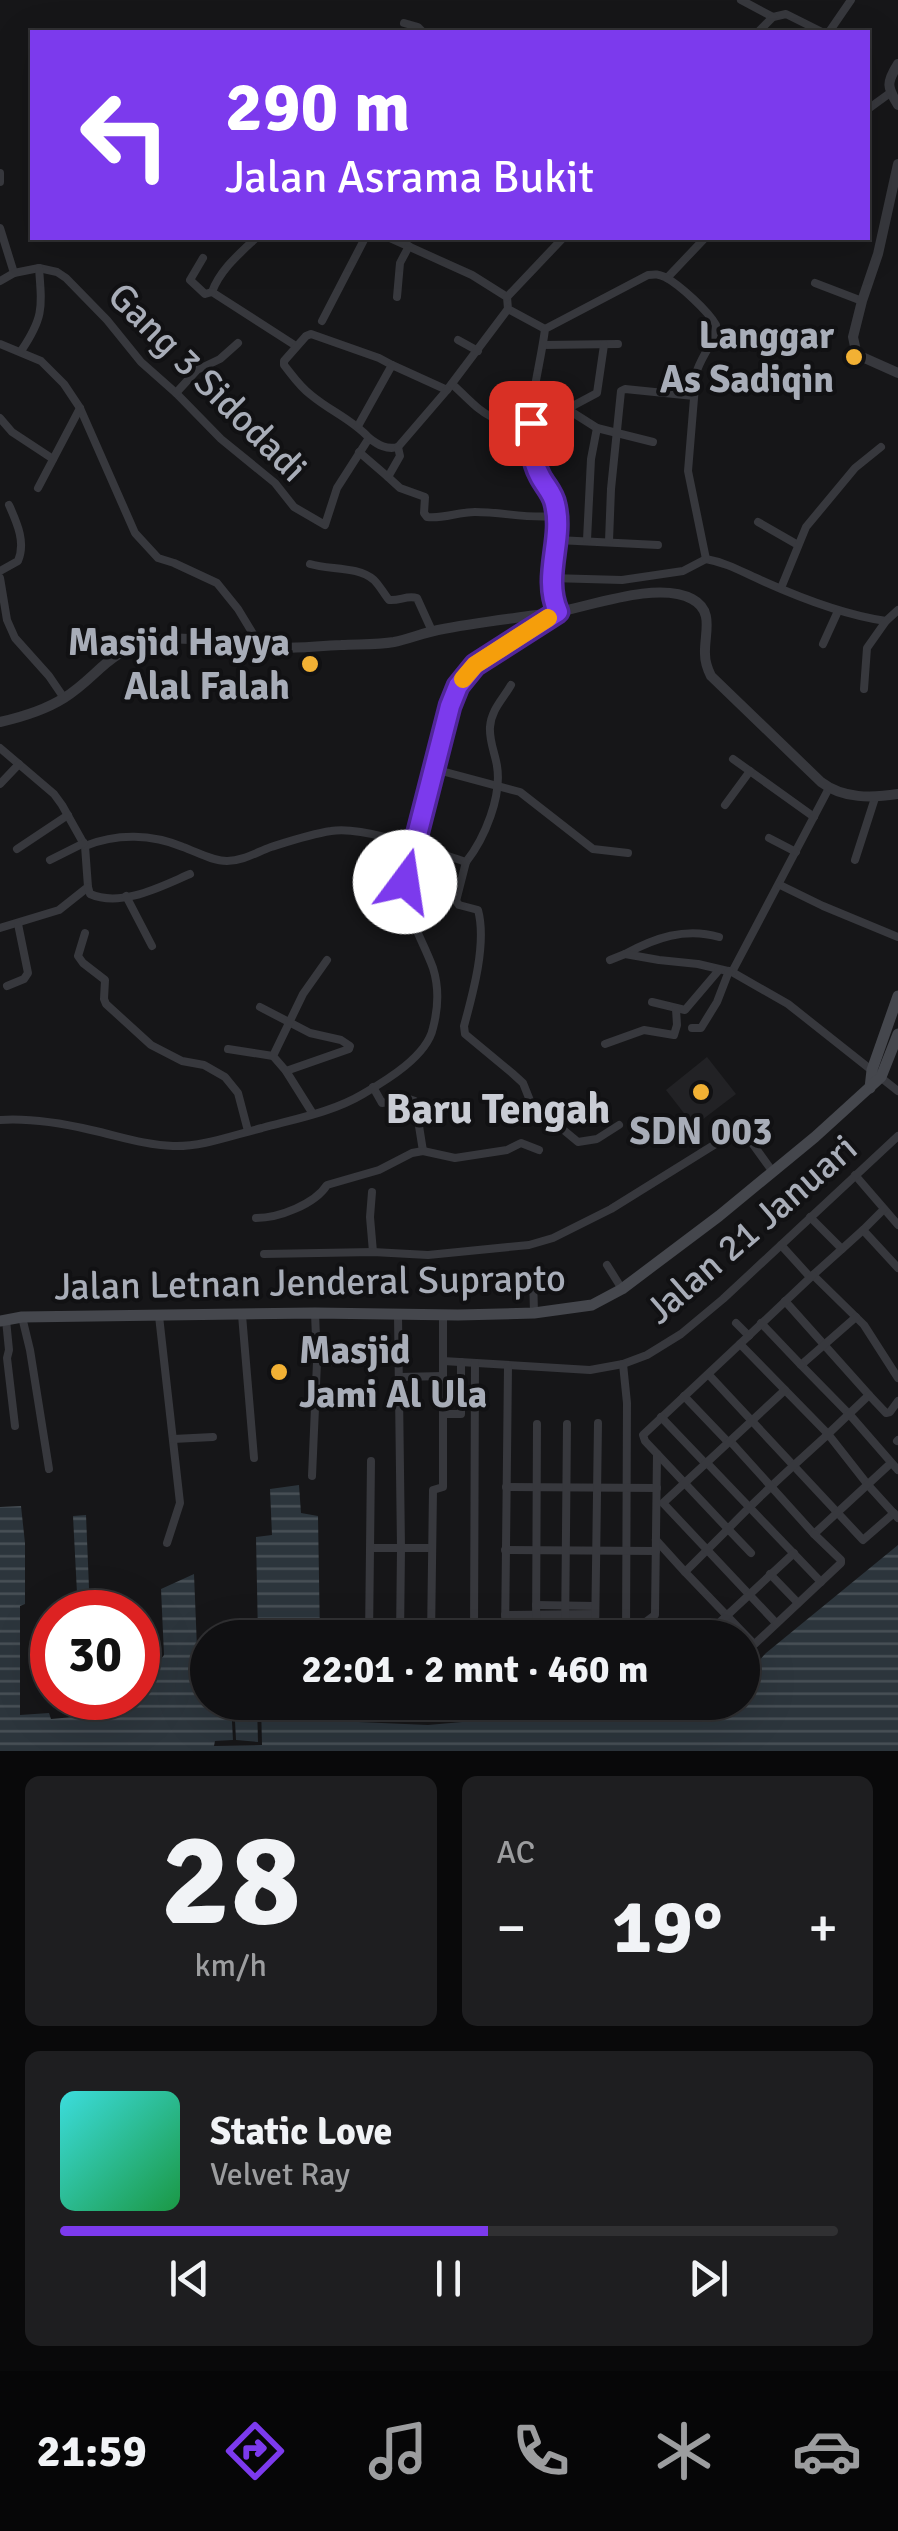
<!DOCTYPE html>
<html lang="id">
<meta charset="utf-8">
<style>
body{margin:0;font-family:Signika,sans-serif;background:#1e1e20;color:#f1f3f6;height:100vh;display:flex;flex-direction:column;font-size:38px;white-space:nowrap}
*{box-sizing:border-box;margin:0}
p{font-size:32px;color:#9c9d9f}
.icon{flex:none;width:55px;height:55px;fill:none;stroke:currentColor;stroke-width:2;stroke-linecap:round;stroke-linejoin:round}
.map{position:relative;height:1751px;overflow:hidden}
.drawer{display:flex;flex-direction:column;gap:25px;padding:25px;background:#09090a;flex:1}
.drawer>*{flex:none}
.top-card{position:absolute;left:30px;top:30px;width:840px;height:210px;border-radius:0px;box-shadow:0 10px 40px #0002,0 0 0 2px #303032;background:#7c3aed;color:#fff;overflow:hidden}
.speed{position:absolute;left:30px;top:1590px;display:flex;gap:20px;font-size:50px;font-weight:700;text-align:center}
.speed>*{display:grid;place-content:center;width:130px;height:130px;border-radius:50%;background:#101012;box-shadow:0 10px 40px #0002,0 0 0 2px #303032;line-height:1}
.speed .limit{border:15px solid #d22;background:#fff;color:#111}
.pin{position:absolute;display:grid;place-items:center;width:85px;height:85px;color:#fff;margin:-42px;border-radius:20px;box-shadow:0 5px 15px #0006}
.me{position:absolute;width:110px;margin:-55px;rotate:14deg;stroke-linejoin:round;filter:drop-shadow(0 0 8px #0008)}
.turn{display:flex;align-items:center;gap:35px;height:210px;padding:0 30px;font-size:45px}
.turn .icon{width:130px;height:130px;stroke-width:2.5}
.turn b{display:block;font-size:70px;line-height:85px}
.big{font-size:75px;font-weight:800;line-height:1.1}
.drawer .widget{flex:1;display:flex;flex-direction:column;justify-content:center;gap:15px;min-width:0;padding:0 35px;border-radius:15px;background:#1e1e20}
.drawer .dial{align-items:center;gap:0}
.dial b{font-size:130px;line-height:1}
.song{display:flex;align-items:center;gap:30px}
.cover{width:120px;height:120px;border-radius:15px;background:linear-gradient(135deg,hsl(180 70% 55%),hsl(140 70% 35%))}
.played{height:10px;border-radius:5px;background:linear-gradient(90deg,#7c3aed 55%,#303032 55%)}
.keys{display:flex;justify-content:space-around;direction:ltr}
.heat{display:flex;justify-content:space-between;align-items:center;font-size:55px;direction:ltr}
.drawer .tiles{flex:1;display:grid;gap:25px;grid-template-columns:1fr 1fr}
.widget:last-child{grid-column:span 2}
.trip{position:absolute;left:190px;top:1620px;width:570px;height:100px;border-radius:50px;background:#101012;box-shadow:0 10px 40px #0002,0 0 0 2px #303032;font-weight:800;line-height:100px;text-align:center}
.tab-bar{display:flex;height:160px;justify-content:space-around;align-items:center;background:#060607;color:#9c9d9f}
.tab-bar .icon{width:70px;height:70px}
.tab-bar .selected{color:#7c3aed}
.tab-bar b{font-size:45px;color:#f1f3f6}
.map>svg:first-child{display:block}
.built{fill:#222225}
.water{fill:url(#water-rules)}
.pier{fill:#161618}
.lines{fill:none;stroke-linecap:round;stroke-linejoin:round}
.minor{stroke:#37383d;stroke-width:8}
.tertiary{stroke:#37383d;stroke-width:10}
.secondary{stroke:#45474d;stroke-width:11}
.route-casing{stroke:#51269a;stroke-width:25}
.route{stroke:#7c3aed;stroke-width:18}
.slow{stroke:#f59e0b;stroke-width:18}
.poi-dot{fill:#f2b134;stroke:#111113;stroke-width:4}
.labels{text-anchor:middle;stroke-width:8;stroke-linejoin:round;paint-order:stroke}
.poi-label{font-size:38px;font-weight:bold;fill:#a8adb8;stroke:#111113;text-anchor:end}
.street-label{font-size:38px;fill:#a8adb8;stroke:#111113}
.quarter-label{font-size:42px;font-weight:bold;fill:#c9ccd4;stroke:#111113}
</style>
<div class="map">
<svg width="898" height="1751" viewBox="0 0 898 1751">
<defs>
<pattern id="water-rules" width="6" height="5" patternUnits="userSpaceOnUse" patternTransform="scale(2.5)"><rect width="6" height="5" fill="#2c353c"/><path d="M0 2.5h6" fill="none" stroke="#485056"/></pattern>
</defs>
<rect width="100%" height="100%" fill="#161618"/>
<!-- built -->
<polygon class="built" points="707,1057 736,1094 694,1126 666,1090"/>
<!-- water -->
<g class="water">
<polygon points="299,1485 301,1513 318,1516 320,1637 258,1637 256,1537 272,1535 270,1489"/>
<polygon points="21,1506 25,1543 25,1604 20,1606 20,1715 49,1713 51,1719 84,1716 83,1698 138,1698 138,1680 153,1670 164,1655 161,1589 194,1574 199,1698 207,1698 208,1702 334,1703 335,1721 428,1725 485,1720 617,1722 668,1714 688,1705 688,1703 742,1702 742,1658 747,1657 754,1666 766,1653 898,1545 898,1751 0,1751 0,1507"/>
<polygon points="86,1515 90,1612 78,1612 73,1516"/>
</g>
<!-- pier -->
<polygon class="pier" points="231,1703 234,1703 236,1740 258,1742 257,1703 264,1703 261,1707 262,1745 214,1746 215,1741 233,1740"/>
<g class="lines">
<!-- minor -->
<g class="minor">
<polyline points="741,0 773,17 786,14 822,32"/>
<polyline points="404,23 418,27 423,32"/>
<polyline points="758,32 773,17"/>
<polyline points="829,32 851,0"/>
<polyline points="868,109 890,93"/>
<polyline points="0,173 0,182"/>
<polyline points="0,228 14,273"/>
<path d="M256,238c-17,16 -36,32 -44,54l84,54"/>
<polyline points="390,238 472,275 507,297 508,309 545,329"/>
<polyline points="203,258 190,280 205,294 212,292"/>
<polyline points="667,278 705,238"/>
<path d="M0,281l14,-8 25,-5 18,4 9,6 41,42 34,42 35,31 45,46 54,44 19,24 31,18 12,-37 32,-50c-16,-18 -39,-27 -58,-43 -11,-8 -19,-20 -27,-30v-4l22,-25 5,-2 68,24 13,7"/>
<polyline points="815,283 862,301"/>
<polyline points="397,297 400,263 409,246"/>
<polyline points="507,297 563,238"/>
<polyline points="322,321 365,238"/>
<polyline points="458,340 478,351"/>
<polyline points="0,344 41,361 64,384 80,408 135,533 158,558 174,563 217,583 238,609 261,647"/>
<polyline points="543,345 618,344"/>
<path d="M21,351c23,-34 21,-43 18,-83"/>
<path d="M452,384c32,29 33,38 79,39"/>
<polyline points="176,393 197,370 220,359 238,343"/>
<polyline points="567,409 597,393 604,345"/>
<polyline points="532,411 567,409 597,428 653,442"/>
<polyline points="0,418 12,432 53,459"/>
<polyline points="358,426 392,365 447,390 508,309"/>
<path d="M369,438c9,7 18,12 29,9l49,-57"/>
<path d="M398,447l2,9 -12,21 12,11 25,9 -1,16 3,4c16,2 31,-5 48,-5 29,0 51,7 82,4"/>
<polyline points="359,452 388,477"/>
<polyline points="38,488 80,408"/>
<polyline points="758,522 798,545"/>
<polyline points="557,540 658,545"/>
<polyline points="587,540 591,459 597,428"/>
<polyline points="609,541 611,489 621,391 625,389 694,396"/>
<path d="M706,559c22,4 38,14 59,23 38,17 79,33 121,39l12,-11"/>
<path d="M310,564c20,6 48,2 64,16 6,6 10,14 15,20 11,1 18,-5 28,-2l15,33"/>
<path d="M0,571l18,-10c8,-19 -1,-38 -9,-56"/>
<polyline points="0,578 7,620 15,638 49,676 64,698"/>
<polyline points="550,578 622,580 683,571 706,559"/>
<polyline points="781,588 806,527 855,468 881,447"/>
<polyline points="823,644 838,611"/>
<polyline points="864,689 867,648 886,621"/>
<polyline points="0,748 54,794 62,805 85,846 88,887 59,910 0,928"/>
<polyline points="733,759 814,817"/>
<polyline points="434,769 520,792 593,849 628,853"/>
<polyline points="0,784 19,764"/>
<polyline points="829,788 732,972 788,1004 898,1091"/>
<polyline points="725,805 750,771"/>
<polyline points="769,838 796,852"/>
<path d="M85,846c32,-13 67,-12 98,1 14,5 29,14 44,14 16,0 30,-9 44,-14 19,-6 40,-13 60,-16 32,-6 103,21 135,31 19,-24 36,-66 31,-96 -2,-13 -8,-25 -7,-39 1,-17 13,-28 21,-42"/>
<polyline points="17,849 68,815"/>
<polyline points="50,860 84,843"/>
<polyline points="855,860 875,798"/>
<path d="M466,862l-10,39 3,4 19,5c9,33 -5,83 -14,116l1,8 47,39 11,10 8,20 47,39 19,-3 22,-14"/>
<polyline points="780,885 823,906 898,937"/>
<path d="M88,887l2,7c31,14 72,-8 100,-20"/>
<polyline points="126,896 152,946"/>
<polyline points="85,933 78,956 83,963 105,980 104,999 106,1004 151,1045 182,1061 204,1065 225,1077 238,1093 248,1131"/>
<path d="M625,954c30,-16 60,-27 94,-17"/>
<polyline points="610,960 625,954 659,960 698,964 732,972"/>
<polyline points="7,986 24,979 28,973 18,924"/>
<polyline points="652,1002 685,1010 719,970"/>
<polyline points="260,1007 310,1033 341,1040 350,1046 349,1049 286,1071"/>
<polyline points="692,1028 701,1028 717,1002 729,971"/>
<polyline points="605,1044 644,1030 674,1035 677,1025 676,1009"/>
<polyline points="228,1049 273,1056"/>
<polyline points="373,1087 382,1103 409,1099 415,1101 423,1151"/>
<polyline points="313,1114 286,1071 273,1056 303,994 327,960"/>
<path d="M0,1120c30,-2 61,3 91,10 28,6 53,15 82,16 29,1 60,-11 89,-18 33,-9 71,-16 101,-34 24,-14 64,-38 70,-66 5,-19 6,-41 0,-60 -11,-30 -28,-53 -28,-86l45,-176 9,-20 16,-21 82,-53c-14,-33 2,-67 -1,-101 -1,-21 -20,-36 -25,-57 -7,-33 10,-90 14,-125l103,-54c8,-1 10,-1 17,2 15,8 43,34 51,48 -1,18 -16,32 -20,49l-8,97 18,88"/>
<polyline points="855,1175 898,1225"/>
<polyline points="372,1192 370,1217 373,1252"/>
<polyline points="884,1209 863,1230 898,1268"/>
<polyline points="810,1217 842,1249 813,1275 864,1325 898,1378"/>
<path d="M256,1218c23,0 59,-14 71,-33l52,-15 33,-17 11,-2 32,7 52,-8 14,-7 18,7"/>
<polyline points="781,1245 810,1277"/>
<polyline points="842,1249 863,1230"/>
<polyline points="264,1254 373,1252 428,1255 529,1245 553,1238 611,1209 738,1130 744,1132 773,1172"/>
<polyline points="607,1265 622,1289"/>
<polyline points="533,1274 534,1313"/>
<polyline points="785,1301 869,1395"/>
<polyline points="242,1315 254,1458"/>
<polyline points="398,1315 401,1548 400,1638"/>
<polyline points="159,1316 180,1503 167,1543"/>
<polyline points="22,1317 30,1350 49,1469"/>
<polyline points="856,1317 801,1365 850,1415 898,1470"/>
<polyline points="6,1320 9,1350 7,1358 15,1426"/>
<polyline points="736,1323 749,1336"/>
<polyline points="761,1323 801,1365"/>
<polyline points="740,1344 813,1275"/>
<polyline points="443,1361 590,1370 623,1364 647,1355 681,1334 723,1299 898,1136"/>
<polyline points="317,1362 373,1362"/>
<polyline points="623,1364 627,1403 626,1638"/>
<polyline points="709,1375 863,1540 894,1513"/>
<polyline points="400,1377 443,1376"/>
<polyline points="684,1396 728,1442"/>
<path d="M898,1401l-8,11 -4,1 -17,-18 -41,39 -3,3c-33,30 -67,60 -97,92l-83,-88 -2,-6 97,-91 88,90 40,51 30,33"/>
<polyline points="443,1414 461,1414 461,1362"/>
<polyline points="661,1417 706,1464"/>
<polyline points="173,1439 213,1437"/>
<polyline points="730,1441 814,1534 891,1463"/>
<polyline points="897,1441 898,1440"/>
<polyline points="707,1463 821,1582"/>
<polyline points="312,1476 317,1362 315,1313"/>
<polyline points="506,1487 657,1488"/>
<polyline points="656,1540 685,1572"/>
<polyline points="371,1548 432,1548"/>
<polyline points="505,1550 656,1551"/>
<polyline points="751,1553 728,1529 685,1572 754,1644"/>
<polyline points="770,1574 798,1603"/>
<polyline points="536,1605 595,1606"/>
<polyline points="505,1615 595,1614"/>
<polyline points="776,1623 663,1503 785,1390"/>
<polyline points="706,1635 794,1553"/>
<polyline points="369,1638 371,1461"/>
<polyline points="431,1638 433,1490 443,1487 443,1315"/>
<polyline points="474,1638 475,1363"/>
<polyline points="505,1638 508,1366"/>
<polyline points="536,1638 537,1424"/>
<polyline points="565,1638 567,1424"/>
<polyline points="595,1638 598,1423"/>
<polyline points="651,1638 647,1621 655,1615 657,1454"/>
<polyline points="742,1656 841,1563 841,1560 814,1534"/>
<polyline points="430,1702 432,1713 473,1713 473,1702"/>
<polyline points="535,1702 535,1714 592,1715 594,1714 595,1702"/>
<polyline points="623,1702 622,1716 626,1718 642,1716 674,1702"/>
<polyline points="505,1714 505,1702"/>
</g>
<!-- tertiary -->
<g class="tertiary">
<path d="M898,64c-12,19 -11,23 0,41"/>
<polyline points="898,164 878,254 862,301 853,337 856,351 860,356 898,373"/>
<path d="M0,722c22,-5 45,-12 64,-24 35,-22 41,-46 88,-57 33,-7 72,3 106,6 28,3 55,-1 83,-2 17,-1 36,0 53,-3 15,-3 29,-9 44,-12 40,-8 80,-12 120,-18 36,-7 101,-31 134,-13 23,12 12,35 13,55 0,8 2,14 6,22l110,106c22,17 51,16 77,12"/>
</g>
<!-- secondary -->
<g class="secondary">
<polyline points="870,1088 872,1070 898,996"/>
<polyline points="0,1321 22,1317 315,1313 458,1315 534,1313 592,1305 622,1289 719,1216 815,1137 881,1077 898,1034"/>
</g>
</g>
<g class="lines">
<!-- route casing -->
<g class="route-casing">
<path id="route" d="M405,882l45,-176 8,-20 17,-21 83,-53c-16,-36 6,-72 -3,-108 -2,-11 -10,-18 -15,-28 -9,-17 -9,-33 -9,-53"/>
</g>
<!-- route -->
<use href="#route" class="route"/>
<!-- slow -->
<polyline class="slow" points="463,679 475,665 548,618"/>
</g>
<!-- markers -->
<g class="poi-dot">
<circle cx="854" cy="357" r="10"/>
<circle cx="310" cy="664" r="10"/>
<circle cx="701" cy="1092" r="10"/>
<circle cx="279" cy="1372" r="10"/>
</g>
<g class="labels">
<!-- poi labels -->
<g class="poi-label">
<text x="834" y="348">Langgar<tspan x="834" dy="44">As Sadiqin</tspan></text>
<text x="290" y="655">Masjid Hayya<tspan x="290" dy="44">Alal Falah</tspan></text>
<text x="701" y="1144" text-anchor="middle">SDN 003</text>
<text x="299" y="1363" text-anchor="start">Masjid<tspan x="299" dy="44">Jami Al Ula</tspan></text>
</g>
<!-- street labels -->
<g class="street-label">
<text transform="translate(208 382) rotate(45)" y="13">Gang 3 Sidodadi</text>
<text transform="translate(751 1229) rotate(-41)" y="13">Jalan 21 Januari</text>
<text transform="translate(310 1282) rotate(-1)" y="13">Jalan Letnan Jenderal Suprapto</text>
</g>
<!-- quarter labels -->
<g class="quarter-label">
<text x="498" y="1123">Baru Tengah</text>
</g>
</g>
</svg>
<div class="speed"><div class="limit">30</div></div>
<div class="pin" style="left:531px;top:423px;background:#d93025"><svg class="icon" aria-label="arrive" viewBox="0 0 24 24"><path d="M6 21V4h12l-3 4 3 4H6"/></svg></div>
<svg class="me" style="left:405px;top:882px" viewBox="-20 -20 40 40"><circle r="19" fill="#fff"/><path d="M0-13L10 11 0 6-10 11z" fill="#7c3aed"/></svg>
<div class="trip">22:01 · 2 mnt · 460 m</div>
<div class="top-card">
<div class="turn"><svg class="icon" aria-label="left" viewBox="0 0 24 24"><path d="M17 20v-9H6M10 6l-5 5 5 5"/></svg><div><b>290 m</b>Jalan Asrama Bukit</div></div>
</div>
</div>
<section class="drawer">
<div class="tiles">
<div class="widget dial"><b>28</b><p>km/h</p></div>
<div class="widget"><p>AC</p>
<div class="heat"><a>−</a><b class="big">19°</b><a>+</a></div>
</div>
<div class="widget">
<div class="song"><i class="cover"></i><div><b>Static Love</b><p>Velvet Ray</p></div></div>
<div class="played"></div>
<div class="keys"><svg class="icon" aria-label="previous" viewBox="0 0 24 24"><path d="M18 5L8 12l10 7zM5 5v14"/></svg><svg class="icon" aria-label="pause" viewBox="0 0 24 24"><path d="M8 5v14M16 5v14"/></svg><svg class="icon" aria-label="next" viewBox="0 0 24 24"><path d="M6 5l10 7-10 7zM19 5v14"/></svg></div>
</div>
</div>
</section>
<nav class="tab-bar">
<b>21:59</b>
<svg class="icon selected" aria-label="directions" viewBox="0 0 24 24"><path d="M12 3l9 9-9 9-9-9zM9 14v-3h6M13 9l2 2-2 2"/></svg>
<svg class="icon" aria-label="music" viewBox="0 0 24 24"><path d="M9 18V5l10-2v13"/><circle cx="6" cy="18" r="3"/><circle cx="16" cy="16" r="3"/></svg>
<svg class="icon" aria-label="phone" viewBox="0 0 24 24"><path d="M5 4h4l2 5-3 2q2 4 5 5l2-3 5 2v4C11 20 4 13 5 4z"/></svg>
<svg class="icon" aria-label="climate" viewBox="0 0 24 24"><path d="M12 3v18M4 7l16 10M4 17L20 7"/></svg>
<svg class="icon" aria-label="car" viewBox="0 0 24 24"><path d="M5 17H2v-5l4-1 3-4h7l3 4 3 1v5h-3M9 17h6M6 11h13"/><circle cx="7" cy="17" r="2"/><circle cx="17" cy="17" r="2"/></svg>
</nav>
